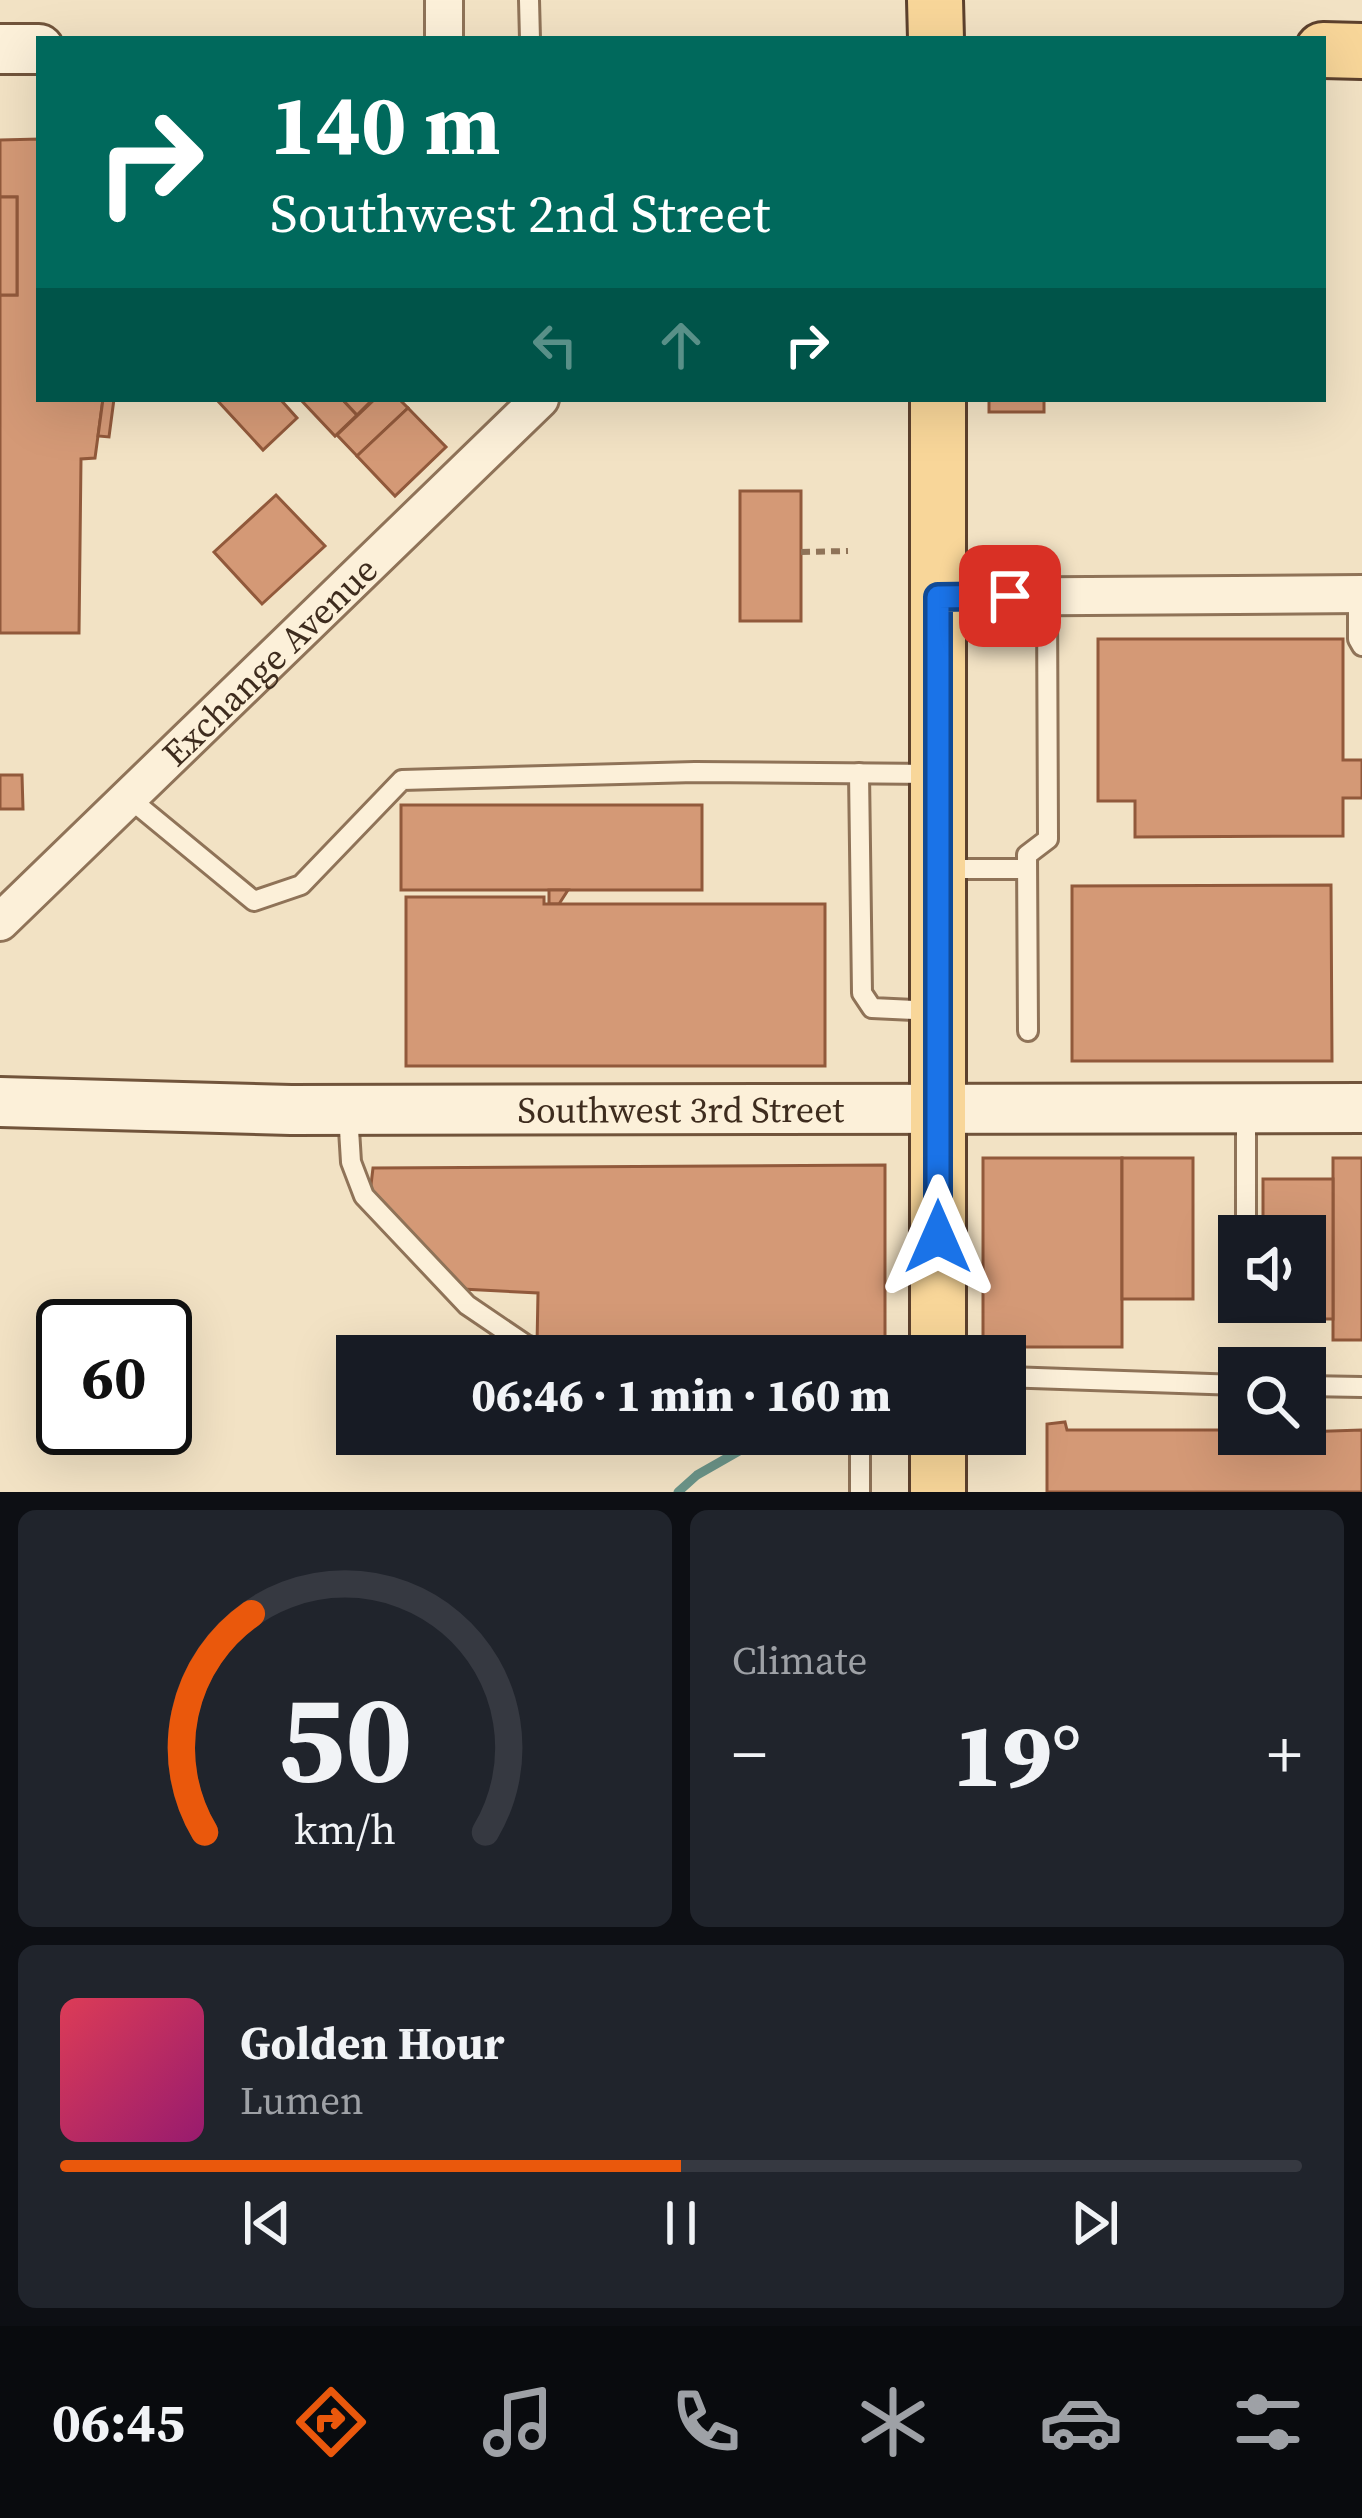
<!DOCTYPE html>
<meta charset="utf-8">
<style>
body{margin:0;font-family:"Source Serif 4",serif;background:#20242c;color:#f1f3f6;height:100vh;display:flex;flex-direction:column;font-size:45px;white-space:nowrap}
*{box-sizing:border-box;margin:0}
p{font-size:39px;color:#9ea1a6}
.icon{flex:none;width:66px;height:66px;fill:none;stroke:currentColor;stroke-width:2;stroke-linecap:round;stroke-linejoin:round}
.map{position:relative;height:1492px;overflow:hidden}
.details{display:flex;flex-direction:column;gap:18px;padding:18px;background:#0d0f14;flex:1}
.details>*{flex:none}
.banner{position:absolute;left:36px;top:36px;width:1290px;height:366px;border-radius:0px;box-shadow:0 12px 48px #0002;background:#00695c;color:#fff;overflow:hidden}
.buttons{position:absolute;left:1218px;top:1215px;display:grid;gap:24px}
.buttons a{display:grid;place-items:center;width:108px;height:108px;border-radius:0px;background:#171b24;box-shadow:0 12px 48px #0002;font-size:60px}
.speed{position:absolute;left:36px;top:1299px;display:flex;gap:24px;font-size:60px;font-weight:700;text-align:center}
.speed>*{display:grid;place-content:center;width:156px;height:156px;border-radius:50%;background:#171b24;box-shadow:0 12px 48px #0002;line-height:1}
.speed .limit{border:6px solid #111;border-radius:18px;background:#fff;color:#111}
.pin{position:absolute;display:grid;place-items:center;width:102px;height:102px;color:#fff;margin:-51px;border-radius:24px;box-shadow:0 6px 18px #0006}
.me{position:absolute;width:132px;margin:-66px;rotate:0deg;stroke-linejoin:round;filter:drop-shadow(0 0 9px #0008)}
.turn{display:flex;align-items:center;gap:42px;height:252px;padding:0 36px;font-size:54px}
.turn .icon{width:156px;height:156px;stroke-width:2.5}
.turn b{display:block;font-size:84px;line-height:102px}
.lanes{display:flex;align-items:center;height:114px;padding:0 36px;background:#0003;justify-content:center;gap:60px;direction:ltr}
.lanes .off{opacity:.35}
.big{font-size:90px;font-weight:800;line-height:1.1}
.details .tile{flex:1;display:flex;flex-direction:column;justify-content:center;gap:18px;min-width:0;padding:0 42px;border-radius:18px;background:#20242c}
.details .dial{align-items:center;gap:0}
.dial svg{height:312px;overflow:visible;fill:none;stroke:#363941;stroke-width:7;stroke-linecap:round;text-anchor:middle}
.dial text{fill:#f1f3f6;stroke:none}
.song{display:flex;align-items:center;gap:36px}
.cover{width:144px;height:144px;border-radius:18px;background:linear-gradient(135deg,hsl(350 70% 55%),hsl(320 70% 35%))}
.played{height:12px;border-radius:6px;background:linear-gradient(90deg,#ea580c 50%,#363941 50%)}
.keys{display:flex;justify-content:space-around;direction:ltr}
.heat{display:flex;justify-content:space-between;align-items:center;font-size:66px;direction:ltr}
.details .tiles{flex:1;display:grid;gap:18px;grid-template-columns:1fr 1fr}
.tile:last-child{grid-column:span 2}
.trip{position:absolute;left:336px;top:1335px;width:690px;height:120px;border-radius:0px;background:#171b24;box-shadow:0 12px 48px #0002;font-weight:800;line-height:120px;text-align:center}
.tabs{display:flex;height:192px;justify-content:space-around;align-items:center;background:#090b0e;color:#9ea1a6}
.tabs .icon{width:84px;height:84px}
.tabs .selected{color:#ea580c}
.tabs b{font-size:54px;color:#f1f3f6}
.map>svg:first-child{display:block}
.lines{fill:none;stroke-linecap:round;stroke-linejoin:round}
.stream{stroke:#6c9589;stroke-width:9}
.building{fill:#d49976;stroke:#91593b;stroke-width:3}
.lane-casing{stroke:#8f7358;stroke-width:24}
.street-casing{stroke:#8f7358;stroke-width:42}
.secondary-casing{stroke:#71543b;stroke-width:54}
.primary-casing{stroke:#5d412d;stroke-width:60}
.path{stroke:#8f7358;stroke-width:6;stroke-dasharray:9 6;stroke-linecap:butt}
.lane{stroke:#fcf0d9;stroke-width:18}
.street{stroke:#fcf0d9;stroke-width:36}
.secondary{stroke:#fcf0d9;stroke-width:48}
.primary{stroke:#f8d699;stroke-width:54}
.route-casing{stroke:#114b97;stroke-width:30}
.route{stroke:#1a73e8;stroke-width:21}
.labels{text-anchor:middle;stroke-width:12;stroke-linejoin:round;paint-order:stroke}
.street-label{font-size:36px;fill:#3e2c1e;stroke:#f9edd5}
</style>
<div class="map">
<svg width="1362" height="1492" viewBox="0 0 1362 1492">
<rect width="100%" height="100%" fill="#f2e2c4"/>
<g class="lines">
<!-- stream -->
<polyline class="stream" points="678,1492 697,1475 769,1434"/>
</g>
<!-- building -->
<g class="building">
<polygon points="39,139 39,399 103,399 95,458 81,459 79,633 0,633 0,295 17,295 17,197 0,197 0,140"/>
<rect x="0" y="197" width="17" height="98"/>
<polygon points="103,399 114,399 109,437 98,436"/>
<polygon points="216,399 280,399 297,418 263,450"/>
<polygon points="300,399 342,399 357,415 335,436"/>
<polygon points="342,399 373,399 357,415"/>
<polygon points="375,399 399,399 408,408 357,456 337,435"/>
<rect x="989" y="399" width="55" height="13"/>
<polygon points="408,408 446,447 395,496 357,456"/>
<rect x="740" y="491" width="61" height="130"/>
<polygon points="276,495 325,546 262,604 214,552"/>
<polygon points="1098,639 1343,639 1343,760 1362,760 1362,798 1343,798 1343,836 1135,837 1135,801 1098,801"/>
<polygon points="0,775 22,775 23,809 0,809"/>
<rect x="401" y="805" width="301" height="85"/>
<polygon points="1331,885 1332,1061 1072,1061 1072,886"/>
<polygon points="549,890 568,890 559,904 549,904"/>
<polygon points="406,897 544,897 544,904 825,904 825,1066 406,1066"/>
<rect x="983" y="1158" width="139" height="189"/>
<rect x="1122" y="1158" width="71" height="141"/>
<rect x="1333" y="1158" width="29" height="182"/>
<polygon points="885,1165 885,1356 587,1356 537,1345 538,1293 462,1289 370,1193 373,1168"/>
<polygon points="1263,1179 1333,1179 1333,1319 1263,1319 1263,1302 1305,1302 1305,1236 1263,1236"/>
<polygon points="1065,1422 1067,1430 1239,1430 1239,1434 1362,1430 1362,1492 1047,1492 1047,1424"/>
</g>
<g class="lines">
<!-- lane casing -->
<g class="lane-casing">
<g id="lane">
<polyline points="529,0 530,39"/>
<polyline points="1358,594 1358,639 1362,646"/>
<polyline points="859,773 862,993 872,1008 935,1011"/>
<polyline points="129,798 254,901 301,885 402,780 695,772 934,774"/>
<polyline points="943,869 1027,869"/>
<polyline points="1028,1031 1027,855 1048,839 1047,596"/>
<polyline points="1246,1109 1246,1236"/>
<polyline points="348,1113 351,1162 364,1196 467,1305 526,1345 555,1356"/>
<polyline points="1005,1377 1239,1385"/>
<polyline points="1305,1386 1362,1387"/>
<polyline points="860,1434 860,1492"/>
</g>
</g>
<!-- street casing -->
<g class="street-casing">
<g id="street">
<polyline points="444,0 444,39"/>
<polyline points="938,597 1362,594"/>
<path id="s1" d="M0,922l540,-523"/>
</g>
</g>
<!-- secondary casing -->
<g class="secondary-casing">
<g id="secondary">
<polyline points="0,49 39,49"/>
<path id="s2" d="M0,1102l291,8 1071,-2"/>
</g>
</g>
<!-- primary casing -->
<g class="primary-casing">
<g id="primary">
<polyline points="935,0 936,39"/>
<polyline points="1323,50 1362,51"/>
<polyline points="938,399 938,1356"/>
<polyline points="938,1492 938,1434"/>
</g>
</g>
<!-- path -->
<polyline class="path" points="801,552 848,551"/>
<!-- lane -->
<use href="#lane" class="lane"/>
<!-- street -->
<use href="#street" class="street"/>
<!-- secondary -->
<use href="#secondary" class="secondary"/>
<!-- primary -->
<use href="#primary" class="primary"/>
</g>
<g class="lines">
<!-- route casing -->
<g class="route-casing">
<polyline id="route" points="938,1237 938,597 1010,596"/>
</g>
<!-- route -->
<use href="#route" class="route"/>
</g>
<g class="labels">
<!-- street labels -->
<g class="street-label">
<text dy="13" stroke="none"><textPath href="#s1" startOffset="375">Exchange Avenue</textPath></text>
<text dy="13" stroke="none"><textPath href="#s2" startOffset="681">Southwest 3rd Street</textPath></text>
</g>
</g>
</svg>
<div class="buttons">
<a><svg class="icon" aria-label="sound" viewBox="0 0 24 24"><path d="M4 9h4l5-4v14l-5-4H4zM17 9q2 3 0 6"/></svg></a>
<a><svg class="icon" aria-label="search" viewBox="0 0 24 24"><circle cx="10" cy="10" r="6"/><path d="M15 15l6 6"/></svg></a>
</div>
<div class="speed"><div class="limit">60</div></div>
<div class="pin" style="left:1010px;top:596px;background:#d93025"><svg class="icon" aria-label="arrive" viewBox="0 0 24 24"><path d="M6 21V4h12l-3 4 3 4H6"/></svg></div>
<svg class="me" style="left:938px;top:1237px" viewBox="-20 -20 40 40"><path d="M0-17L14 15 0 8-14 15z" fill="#1a73e8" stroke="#fff" stroke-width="4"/></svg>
<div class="trip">06:46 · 1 min · 160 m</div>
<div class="banner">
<div class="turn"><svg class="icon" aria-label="right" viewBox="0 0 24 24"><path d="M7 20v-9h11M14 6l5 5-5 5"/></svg><div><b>140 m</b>Southwest 2nd Street</div></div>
<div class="lanes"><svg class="icon off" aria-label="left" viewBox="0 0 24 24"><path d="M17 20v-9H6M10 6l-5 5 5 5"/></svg><svg class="icon off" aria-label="ahead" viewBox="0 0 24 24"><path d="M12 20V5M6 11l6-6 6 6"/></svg><svg class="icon" aria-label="right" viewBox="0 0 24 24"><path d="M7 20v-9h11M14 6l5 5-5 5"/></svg></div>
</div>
</div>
<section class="details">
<div class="tiles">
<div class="tile dial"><svg viewBox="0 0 100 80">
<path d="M14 69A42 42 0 1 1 86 69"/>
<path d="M14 69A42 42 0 0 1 26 13" stroke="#ea580c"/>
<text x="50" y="56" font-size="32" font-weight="700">50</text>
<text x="50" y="72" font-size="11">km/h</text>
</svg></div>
<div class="tile"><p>Climate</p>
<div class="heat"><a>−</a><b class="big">19°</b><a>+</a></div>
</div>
<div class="tile">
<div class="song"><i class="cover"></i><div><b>Golden Hour</b><p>Lumen</p></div></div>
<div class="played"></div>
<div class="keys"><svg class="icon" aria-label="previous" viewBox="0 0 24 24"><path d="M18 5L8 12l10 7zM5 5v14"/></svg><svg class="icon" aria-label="pause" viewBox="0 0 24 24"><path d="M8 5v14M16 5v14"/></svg><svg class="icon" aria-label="next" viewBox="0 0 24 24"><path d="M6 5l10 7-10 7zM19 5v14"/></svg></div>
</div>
</div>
</section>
<nav class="tabs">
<b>06:45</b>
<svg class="icon selected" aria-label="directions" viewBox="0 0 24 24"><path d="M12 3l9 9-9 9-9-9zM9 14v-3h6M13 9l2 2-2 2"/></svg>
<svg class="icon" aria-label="music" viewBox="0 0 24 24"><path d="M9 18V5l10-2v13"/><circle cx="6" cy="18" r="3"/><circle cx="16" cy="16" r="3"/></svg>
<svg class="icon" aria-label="phone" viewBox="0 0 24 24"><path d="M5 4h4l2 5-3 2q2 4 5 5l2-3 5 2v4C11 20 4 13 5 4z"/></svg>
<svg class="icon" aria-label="climate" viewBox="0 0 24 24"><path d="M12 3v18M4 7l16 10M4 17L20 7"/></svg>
<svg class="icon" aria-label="car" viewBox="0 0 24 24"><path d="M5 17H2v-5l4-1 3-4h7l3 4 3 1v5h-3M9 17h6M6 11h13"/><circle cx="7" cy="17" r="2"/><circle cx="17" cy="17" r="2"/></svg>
<svg class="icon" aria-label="filters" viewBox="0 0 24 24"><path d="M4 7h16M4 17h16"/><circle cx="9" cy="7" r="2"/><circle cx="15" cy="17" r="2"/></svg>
</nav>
